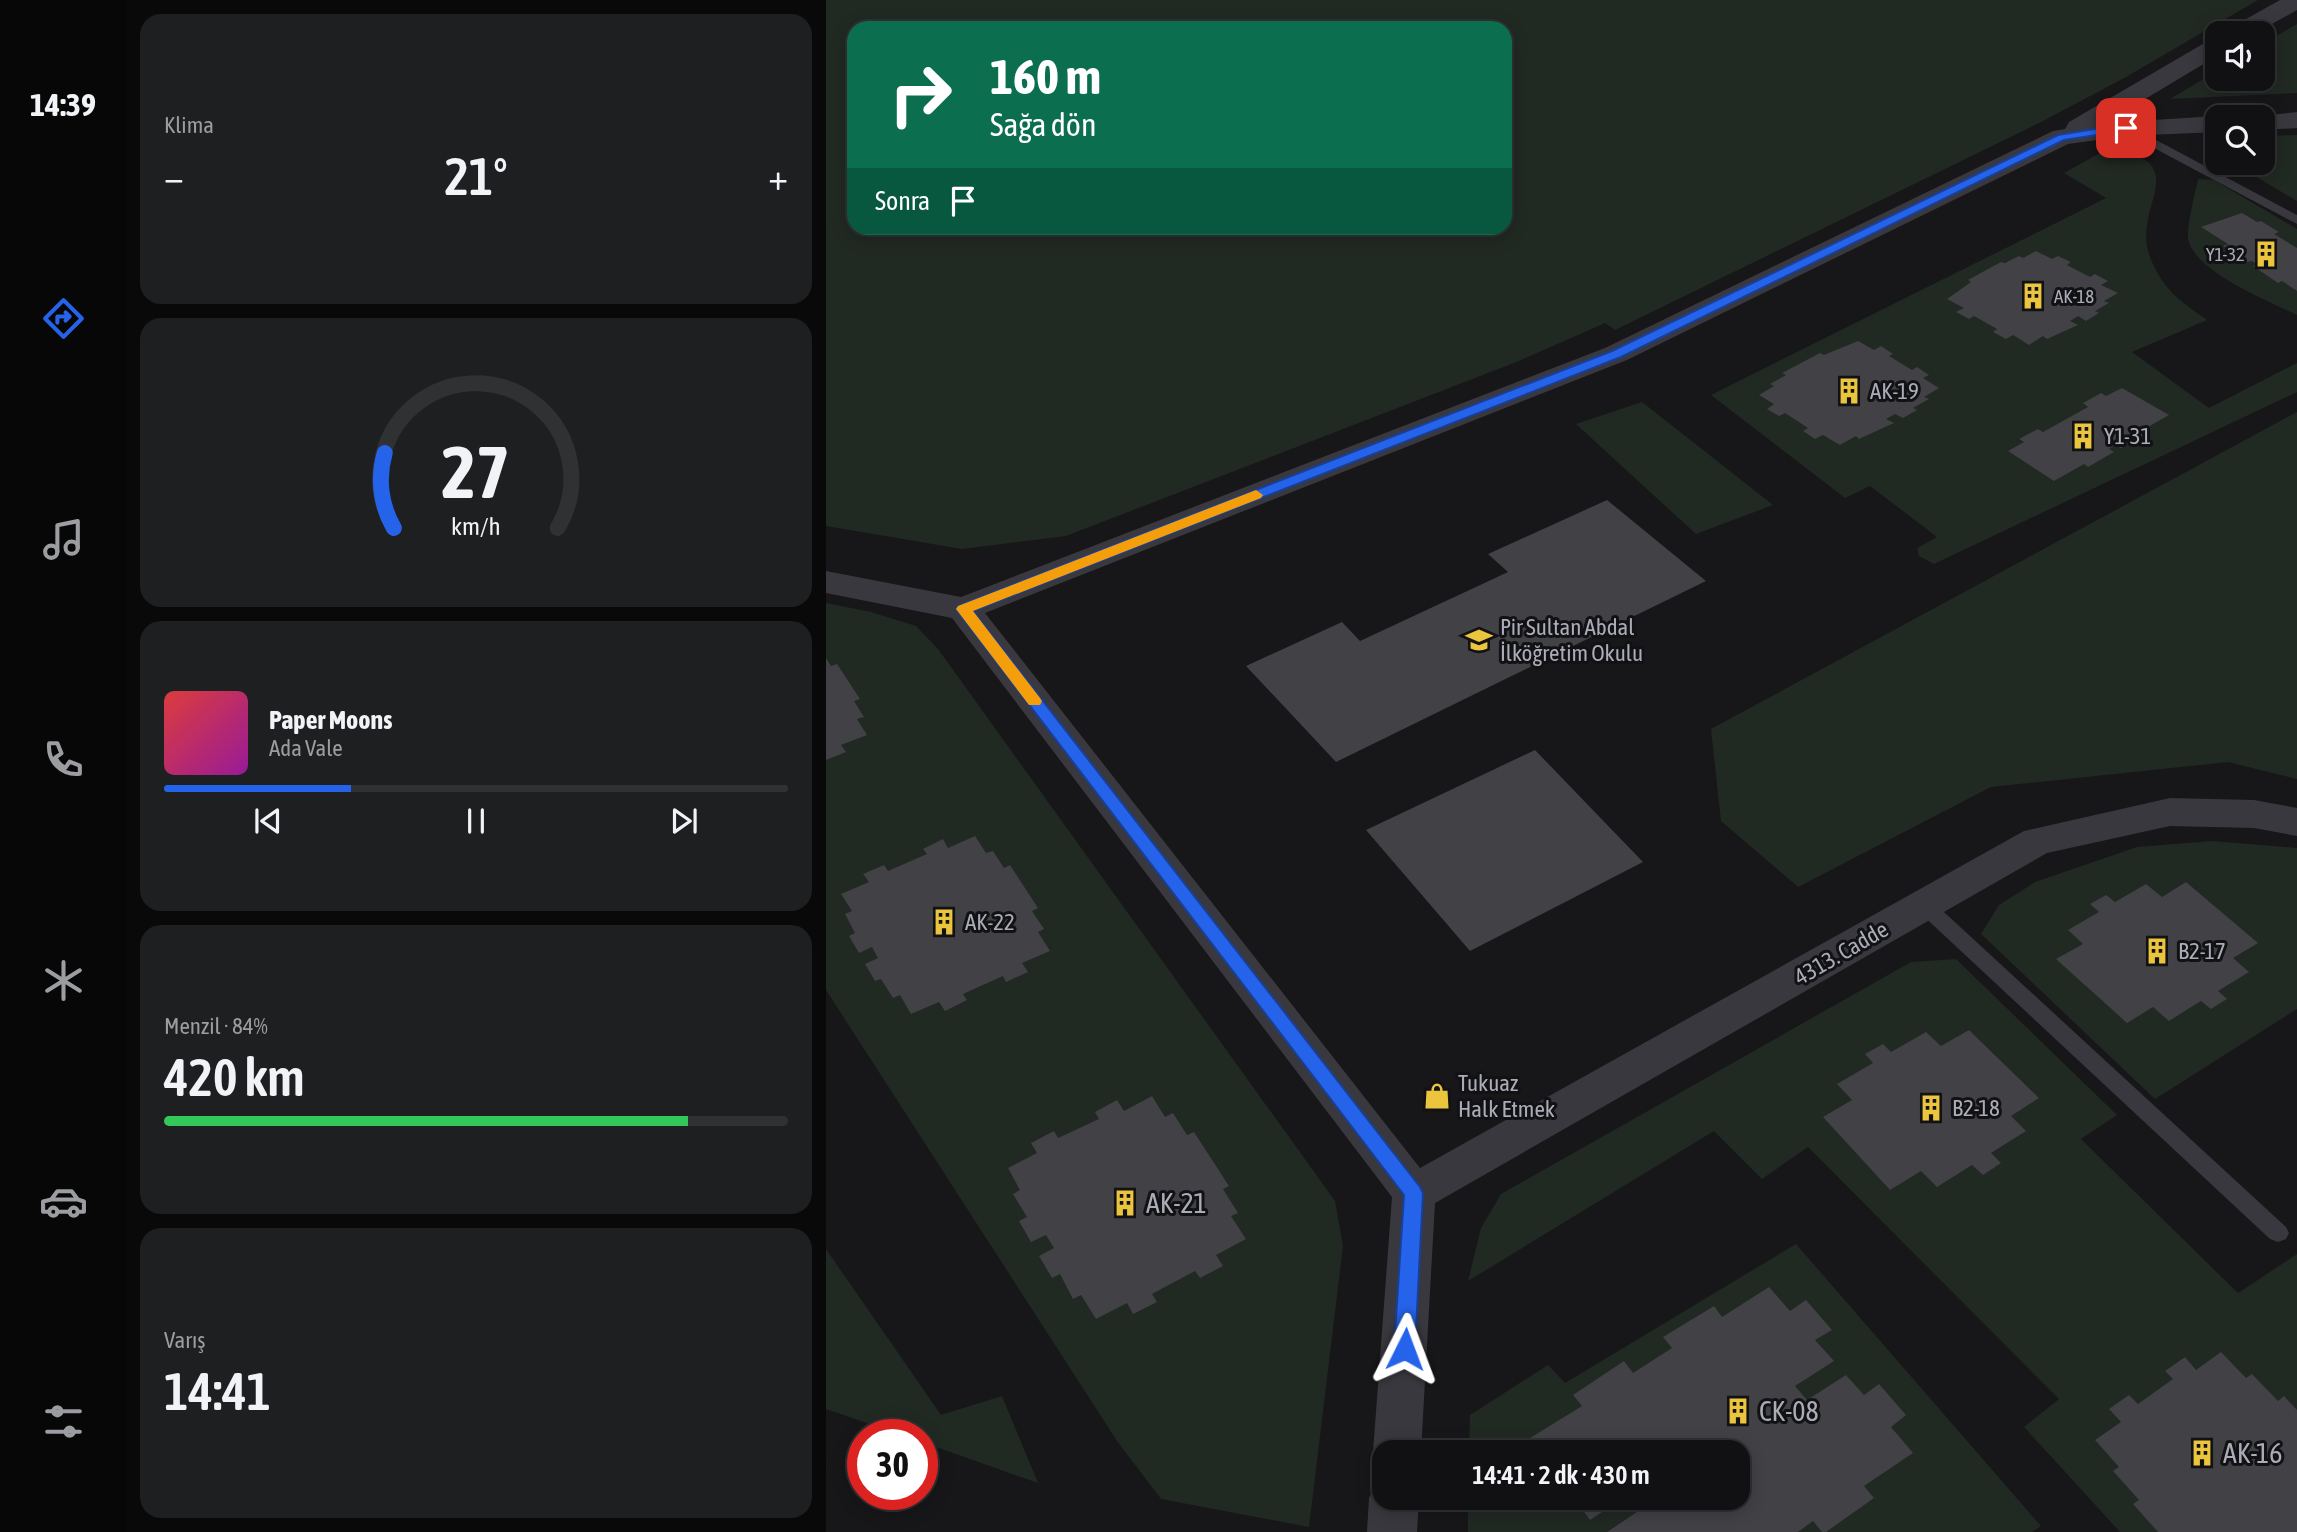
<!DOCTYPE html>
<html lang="tr">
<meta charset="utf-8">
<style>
body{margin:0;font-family:"Asap Condensed",sans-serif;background:#1e1f21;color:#f1f3f6;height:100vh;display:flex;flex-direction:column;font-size:26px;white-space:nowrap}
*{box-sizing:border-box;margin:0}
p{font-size:23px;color:#9c9da0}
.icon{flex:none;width:38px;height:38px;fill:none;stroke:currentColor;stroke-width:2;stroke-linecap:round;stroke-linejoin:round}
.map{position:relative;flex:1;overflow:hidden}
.side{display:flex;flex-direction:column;gap:14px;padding:14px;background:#09090a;width:700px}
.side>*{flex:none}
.guide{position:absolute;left:21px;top:21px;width:665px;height:214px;border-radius:21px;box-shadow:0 4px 18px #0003,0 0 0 2px #303133;background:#0b6e4f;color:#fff;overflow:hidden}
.tools{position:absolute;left:1379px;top:21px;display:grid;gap:14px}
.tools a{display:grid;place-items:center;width:70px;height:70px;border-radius:14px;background:#111113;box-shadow:0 4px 18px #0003,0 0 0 2px #303133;font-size:35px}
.speed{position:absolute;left:21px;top:1419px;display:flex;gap:14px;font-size:35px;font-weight:700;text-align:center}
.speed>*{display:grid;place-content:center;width:91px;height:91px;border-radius:50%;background:#111113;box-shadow:0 4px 18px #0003,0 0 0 2px #303133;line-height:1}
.speed .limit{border:10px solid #d22;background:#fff;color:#111}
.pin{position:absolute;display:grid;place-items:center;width:60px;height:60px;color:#fff;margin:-30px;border-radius:14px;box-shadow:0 4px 10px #0006}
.me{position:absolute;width:77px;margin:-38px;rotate:3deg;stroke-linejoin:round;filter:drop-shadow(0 0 5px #0008)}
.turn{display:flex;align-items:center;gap:24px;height:147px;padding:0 28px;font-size:32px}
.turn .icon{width:91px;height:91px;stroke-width:2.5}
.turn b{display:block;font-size:49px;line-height:60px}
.then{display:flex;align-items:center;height:66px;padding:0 28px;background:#0003;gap:14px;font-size:26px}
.big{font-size:52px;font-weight:600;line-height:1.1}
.side .widget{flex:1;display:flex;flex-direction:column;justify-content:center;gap:10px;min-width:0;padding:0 24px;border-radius:21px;background:#1e1f21}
.side .dial{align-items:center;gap:0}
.dial svg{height:182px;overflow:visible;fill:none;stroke:#303133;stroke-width:7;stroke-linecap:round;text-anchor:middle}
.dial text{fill:#f1f3f6;stroke:none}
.song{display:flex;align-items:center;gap:21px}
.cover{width:84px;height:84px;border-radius:10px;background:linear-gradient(135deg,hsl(0 70% 55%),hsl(300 70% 35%))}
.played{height:7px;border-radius:4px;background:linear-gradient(90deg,#2563eb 30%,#303133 30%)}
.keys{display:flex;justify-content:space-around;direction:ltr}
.heat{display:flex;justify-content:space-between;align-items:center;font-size:38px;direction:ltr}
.charge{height:10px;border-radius:5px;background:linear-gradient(90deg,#34c759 84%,#303133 0)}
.trip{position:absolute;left:546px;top:1440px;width:378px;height:70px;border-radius:21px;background:#111113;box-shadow:0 4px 18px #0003,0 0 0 2px #303133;font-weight:600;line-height:70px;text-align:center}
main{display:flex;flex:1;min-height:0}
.tab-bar{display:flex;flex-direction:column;width:126px;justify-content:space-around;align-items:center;background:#070708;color:#9c9da0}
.tab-bar .icon{width:49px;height:49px}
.tab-bar .selected{color:#2563eb}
.tab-bar b{font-size:32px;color:#f1f3f6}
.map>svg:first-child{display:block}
.green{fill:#212923;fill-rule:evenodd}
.building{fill:#414146}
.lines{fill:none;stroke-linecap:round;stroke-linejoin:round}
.lane{fill:#38383e;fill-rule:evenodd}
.street{fill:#38383e;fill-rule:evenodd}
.route{fill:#2563eb;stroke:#184099;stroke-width:2}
.slow{fill:#f59e0b}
.labels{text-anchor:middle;stroke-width:6;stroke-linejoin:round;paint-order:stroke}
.far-poi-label{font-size:19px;fill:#aaacb8;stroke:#121214;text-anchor:end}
.poi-label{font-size:23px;fill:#aaacb8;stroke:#121214;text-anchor:start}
.street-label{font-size:23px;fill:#aaacb8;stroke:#121214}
.near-poi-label{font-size:28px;fill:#aaacb8;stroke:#121214;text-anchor:start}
</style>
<main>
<nav class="tab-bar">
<b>14:39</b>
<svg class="icon selected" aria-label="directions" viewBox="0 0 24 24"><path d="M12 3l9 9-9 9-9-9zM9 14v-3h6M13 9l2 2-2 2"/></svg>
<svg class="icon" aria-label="music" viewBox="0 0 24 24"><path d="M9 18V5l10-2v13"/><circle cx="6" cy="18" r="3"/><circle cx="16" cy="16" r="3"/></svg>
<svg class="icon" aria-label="phone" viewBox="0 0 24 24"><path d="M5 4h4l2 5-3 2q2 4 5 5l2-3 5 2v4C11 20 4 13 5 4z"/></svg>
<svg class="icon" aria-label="climate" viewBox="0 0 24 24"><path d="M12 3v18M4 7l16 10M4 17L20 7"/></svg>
<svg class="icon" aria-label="car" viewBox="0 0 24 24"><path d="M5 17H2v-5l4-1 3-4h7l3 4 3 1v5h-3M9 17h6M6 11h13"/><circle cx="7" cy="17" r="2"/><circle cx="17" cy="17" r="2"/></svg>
<svg class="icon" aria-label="filters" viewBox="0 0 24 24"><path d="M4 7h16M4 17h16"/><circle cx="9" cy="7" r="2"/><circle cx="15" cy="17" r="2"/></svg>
</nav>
<section class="side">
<div class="widget"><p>Klima</p>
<div class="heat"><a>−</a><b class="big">21°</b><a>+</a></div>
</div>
<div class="widget dial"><svg viewBox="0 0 100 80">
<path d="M14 69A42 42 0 1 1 86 69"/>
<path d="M14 69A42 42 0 0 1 10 36" stroke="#2563eb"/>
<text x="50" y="56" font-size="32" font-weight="700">27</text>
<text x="50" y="72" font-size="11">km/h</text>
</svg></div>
<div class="widget">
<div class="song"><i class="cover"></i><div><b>Paper Moons</b><p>Ada Vale</p></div></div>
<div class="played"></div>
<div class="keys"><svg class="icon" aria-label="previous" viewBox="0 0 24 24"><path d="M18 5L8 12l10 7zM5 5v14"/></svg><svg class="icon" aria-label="pause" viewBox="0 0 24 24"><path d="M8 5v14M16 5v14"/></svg><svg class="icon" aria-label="next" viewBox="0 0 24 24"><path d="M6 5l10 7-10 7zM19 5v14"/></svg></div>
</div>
<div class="widget"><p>Menzil · 84%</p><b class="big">420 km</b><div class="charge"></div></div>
<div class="widget"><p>Varış</p><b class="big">14:41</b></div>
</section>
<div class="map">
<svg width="1471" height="1532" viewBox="0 0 1471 1532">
<rect width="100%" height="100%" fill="#171719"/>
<!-- green -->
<g class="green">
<path d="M0,0h1432l-132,77 -83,44 -428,209 -10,-7 -86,38 -453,175 -104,13 -136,-23zM679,28v200h-651v-200z"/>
<polygon points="1471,24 1471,93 1344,99 1391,71 1391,79 1437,79 1437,44"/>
<polygon points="1471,135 1471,201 1407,163 1437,163 1437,136"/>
<path d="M1294,150c72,17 11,58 30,107 13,33 29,43 57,63l-75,32 77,56 88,-45v29l-363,172 -15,-8 -2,-8 20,-11 -67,-51 -25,12 -134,-103 395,-197 -42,-25 40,-22z"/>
<path d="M1372,179l16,1 83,49v86c-26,-13 -105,-44 -109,-77 -1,-15 7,-43 10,-59z"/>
<polygon points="816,402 947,505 870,534 750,424"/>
<polygon points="1471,412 1471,779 1402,762 1165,787 972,887 895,821 885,729"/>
<polygon points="0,603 45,612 90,626 112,649 509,1201 517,1246 483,1527 335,1499 291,1441 0,990"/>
<polygon points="1386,841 1471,848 1471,1009 1329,1099 1155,934 1173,905 1209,882 1311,847"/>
<polygon points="1130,959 1291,1115 1255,1139 1412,1293 1471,1254 1471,1532 1294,1532 1198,1427 1233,1399 982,1147 936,1179 888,1131 642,1281 655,1228 675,1194 1085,962"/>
<polygon points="970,1244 1215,1526 1206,1532 642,1532 642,1498 912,1498 912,1452 643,1452 644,1415 722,1365 739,1383"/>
<polygon points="0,1249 115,1415 176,1396 212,1483 96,1442 96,1435 76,1435 0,1409"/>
</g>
<!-- building -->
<g class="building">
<polygon points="1416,213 1431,222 1435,221 1453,232 1448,234 1471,248 1471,291 1456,281 1452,283 1427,266 1432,265 1426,261 1421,262 1397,246 1402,244 1375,227"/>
<polygon points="1210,251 1226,259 1232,256 1245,262 1241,265 1264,277 1269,274 1282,281 1275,285 1292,293 1278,301 1283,303 1269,311 1273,313 1260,321 1252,316 1244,321 1252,325 1221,339 1217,336 1203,345 1187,335 1180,339 1167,332 1171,329 1148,316 1143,319 1130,312 1138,308 1121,299 1145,282 1142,280 1162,269 1175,262 1179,263 1193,256 1197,258"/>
<polygon points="1032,341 1048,350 1055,346 1067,354 1063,356 1086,370 1091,367 1103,375 1097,378 1113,388 1098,397 1103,399 1087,408 1091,410 1077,418 1069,414 1060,419 1068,423 1033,439 1030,436 1014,445 997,435 989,439 977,431 982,428 959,413 953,416 941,409 948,404 933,395 948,386 944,384 960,375 956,373 994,353 998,355"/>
<polygon points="1296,388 1343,415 1315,431 1320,434 1295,448 1289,445 1283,449 1288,452 1262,467 1258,464 1228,481 1182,451 1198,442 1193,439 1212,429 1217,432 1262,407 1257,403 1275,393 1280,396"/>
<polygon points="781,500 880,581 510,762 420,666 516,622 534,641 682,572 662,554"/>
<polygon points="0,658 5,666 11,664 34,699 28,701 38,717 31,719 41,735 15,745 20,752 0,760"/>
<polygon points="709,750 817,862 644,951 540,830"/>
<polygon points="149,836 160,853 167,851 178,868 184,865 212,908 206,911 218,929 212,932 224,951 196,963 202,972 180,982 177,976 137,994 141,1000 119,1011 113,1002 85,1014 74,995 67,998 55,979 49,981 39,964 52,958 46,947 33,953 23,936 29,933 19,914 26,911 15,894 43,882 37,874 58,865 62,871 101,854 97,849 117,839 122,848"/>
<polygon points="1360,882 1432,943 1407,958 1423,972 1392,991 1401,999 1385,1009 1375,1001 1343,1021 1327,1007 1301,1023 1230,959 1257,944 1242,930 1273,912 1264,904 1280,895 1289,902 1320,884 1336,897"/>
<polygon points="1143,1030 1213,1098 1185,1116 1200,1131 1165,1153 1175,1163 1157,1175 1146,1165 1111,1187 1095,1171 1064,1190 997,1117 1026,1100 1011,1084 1047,1063 1039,1054 1057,1044 1065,1052 1100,1032 1115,1046"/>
<polygon points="326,1096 339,1117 347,1113 361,1135 368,1132 403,1186 397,1189 412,1213 405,1216 420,1239 390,1255 397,1266 374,1278 369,1271 326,1294 331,1302 307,1314 301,1303 270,1319 255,1295 247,1299 234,1274 226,1278 213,1256 228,1248 220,1235 205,1242 193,1221 201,1217 187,1194 194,1190 182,1168 211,1153 205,1143 228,1131 232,1138 273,1119 269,1112 291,1100 298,1111"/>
<polygon points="943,1287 964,1311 980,1300 1006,1330 989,1340 1008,1361 969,1386 981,1400 1020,1375 1038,1395 1053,1384 1080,1415 1065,1427 1087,1453 1038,1486 1048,1498 1000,1532 996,1532 987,1521 972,1532 781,1532 817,1508 810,1498 912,1498 912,1452 714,1452 704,1438 756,1406 747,1395 798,1361 807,1373 846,1348 837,1337 888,1306 896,1317"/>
<polygon points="1395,1352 1420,1378 1426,1374 1452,1401 1458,1396 1471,1410 1471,1532 1332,1532 1307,1504 1313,1500 1287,1471 1293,1467 1269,1440 1295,1422 1283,1409 1303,1395 1312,1404 1347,1379 1339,1371 1359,1357 1370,1370"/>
<polygon points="748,1498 797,1498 764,1520"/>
</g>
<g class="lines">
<!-- lane -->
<g class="lane">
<polygon points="1300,124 1471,215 1471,224 1296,131 1294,128"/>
<polygon points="1099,899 1106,901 1460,1227 1463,1233 1460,1239 1452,1242 1444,1239 1092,911 1090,906 1092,901"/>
</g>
<!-- street -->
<g class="street">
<polygon points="1454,0 1471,0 1471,10 1430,33 1401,33 1404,28"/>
<polygon points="1391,39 1391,56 1279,123 1391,116 1395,117 1391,117 1391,132 1300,136 1242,144 801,360 159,613 594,1168 1198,831 1344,798 1428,800 1471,808 1471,836 1428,828 1344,826 1221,853 609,1203 595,1452 558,1452 558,1470 554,1468 547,1452 566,1197 126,618 0,593 0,571 135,597 779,348 1227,131 1239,129 1243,122 1382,41"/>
<polygon points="1471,112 1471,128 1437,130 1437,117 1427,117"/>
<polygon points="558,1479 558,1498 593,1498 591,1532 541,1532 543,1498 551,1482"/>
</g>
</g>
<!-- route -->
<polygon class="route" points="1300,124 1306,128 1304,130 1238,140 795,357 147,611 594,1187 597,1193 589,1349 586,1355 579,1358 571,1355 568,1349 578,1195 130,609 132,606 786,351 1232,135"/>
<!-- slow -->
<polygon class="slow" points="430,490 437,495 435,498 147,611 214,698 216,701 214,705 203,705 130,609 132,606"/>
<!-- icons -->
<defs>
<g id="building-bare" transform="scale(2.1)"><path d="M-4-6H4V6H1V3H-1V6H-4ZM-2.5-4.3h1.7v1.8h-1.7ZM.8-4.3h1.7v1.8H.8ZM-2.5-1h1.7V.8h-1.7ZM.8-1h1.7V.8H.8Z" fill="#ebc53d" stroke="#121214" stroke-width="2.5" paint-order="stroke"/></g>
<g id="school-bare" transform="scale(2.1)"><path d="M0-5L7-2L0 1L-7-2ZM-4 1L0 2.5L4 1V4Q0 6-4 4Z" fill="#ebc53d" stroke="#121214" stroke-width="2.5" paint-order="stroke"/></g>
<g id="shop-bare" transform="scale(2.1)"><path d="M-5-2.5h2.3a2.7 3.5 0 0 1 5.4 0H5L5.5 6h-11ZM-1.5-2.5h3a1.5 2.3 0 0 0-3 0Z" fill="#ebc53d" stroke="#121214" stroke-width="2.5" paint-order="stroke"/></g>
</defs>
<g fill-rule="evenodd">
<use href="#building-bare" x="1440" y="254"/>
<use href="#building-bare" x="1207" y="296"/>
<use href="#building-bare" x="1023" y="391"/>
<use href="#building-bare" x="1257" y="436"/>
<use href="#school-bare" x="653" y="640"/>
<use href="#building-bare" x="118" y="922"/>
<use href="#building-bare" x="1331" y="951"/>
<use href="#shop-bare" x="611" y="1096"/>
<use href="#building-bare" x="1105" y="1108"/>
<use href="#building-bare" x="299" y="1203"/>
<use href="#building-bare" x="912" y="1411"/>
<use href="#building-bare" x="1376" y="1453"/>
</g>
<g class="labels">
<!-- far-poi labels -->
<g class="far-poi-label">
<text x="1419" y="261">Y1-32</text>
<text x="1228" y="303" text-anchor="start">AK-18</text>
</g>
<!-- poi labels -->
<g class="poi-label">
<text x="1044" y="399">AK-19</text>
<text x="1278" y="444">Y1-31</text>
<text x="674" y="635">Pir Sultan Abdal<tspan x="674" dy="26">İlköğretim Okulu</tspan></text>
<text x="139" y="930">AK-22</text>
<text x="1352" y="959">B2-17</text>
<text x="632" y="1091">Tukuaz<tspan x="632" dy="26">Halk Etmek</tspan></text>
<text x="1126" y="1116">B2-18</text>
</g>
<!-- street labels -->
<g class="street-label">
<text transform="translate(1015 953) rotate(-30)" y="8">4313. Cadde</text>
</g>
<!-- near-poi labels -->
<g class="near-poi-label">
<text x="320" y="1213">AK-21</text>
<text x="933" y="1421">CK-08</text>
<text x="1397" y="1463">AK-16</text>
</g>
</g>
</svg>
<div class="tools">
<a><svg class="icon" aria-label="sound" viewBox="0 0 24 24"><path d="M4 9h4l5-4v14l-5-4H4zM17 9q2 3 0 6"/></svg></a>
<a><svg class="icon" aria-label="search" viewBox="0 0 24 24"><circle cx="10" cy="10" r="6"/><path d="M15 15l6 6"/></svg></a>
</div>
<div class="speed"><div class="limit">30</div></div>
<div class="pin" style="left:1300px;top:128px;background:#d93025"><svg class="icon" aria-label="arrive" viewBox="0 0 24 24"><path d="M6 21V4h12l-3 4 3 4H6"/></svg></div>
<svg class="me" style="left:579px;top:1349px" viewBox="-20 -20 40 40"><path d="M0-17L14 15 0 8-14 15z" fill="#2563eb" stroke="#fff" stroke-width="4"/></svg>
<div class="trip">14:41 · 2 dk · 430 m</div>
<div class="guide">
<div class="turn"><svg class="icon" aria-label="right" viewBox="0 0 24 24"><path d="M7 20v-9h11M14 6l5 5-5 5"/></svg><div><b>160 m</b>Sağa dön</div></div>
<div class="then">Sonra<svg class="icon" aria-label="arrive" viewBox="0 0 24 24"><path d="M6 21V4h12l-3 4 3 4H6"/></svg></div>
</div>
</div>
</main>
